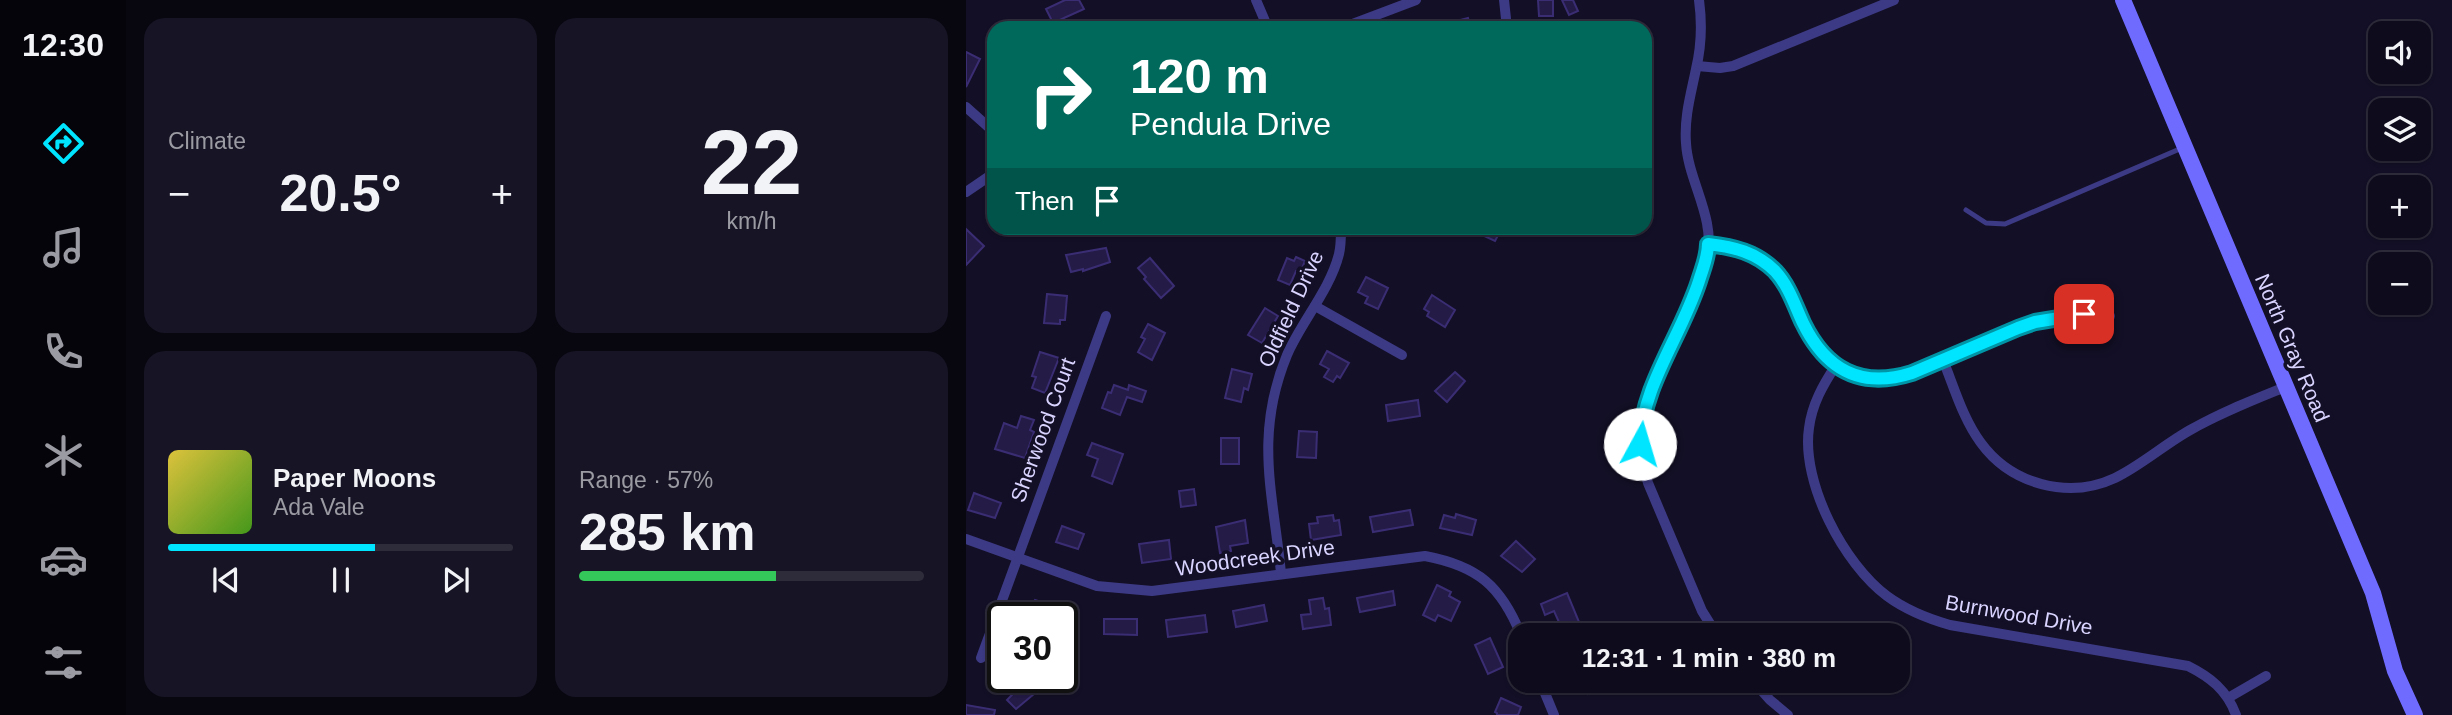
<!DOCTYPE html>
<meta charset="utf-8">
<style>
body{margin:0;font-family:Arial,sans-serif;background:#171425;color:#f1f3f6;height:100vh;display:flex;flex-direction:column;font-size:26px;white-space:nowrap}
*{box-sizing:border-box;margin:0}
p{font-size:23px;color:#9b9ba3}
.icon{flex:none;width:38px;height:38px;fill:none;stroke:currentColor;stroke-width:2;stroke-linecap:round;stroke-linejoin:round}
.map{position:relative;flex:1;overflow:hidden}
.panel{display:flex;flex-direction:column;gap:18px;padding:18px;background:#08060f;width:840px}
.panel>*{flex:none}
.guide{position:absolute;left:21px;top:21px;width:665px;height:214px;border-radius:21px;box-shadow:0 2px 5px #0004,0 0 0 2px #2e2b3b;background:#00695c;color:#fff;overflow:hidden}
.buttons{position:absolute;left:1402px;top:21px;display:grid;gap:14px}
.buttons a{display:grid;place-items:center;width:63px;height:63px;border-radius:14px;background:#0e0b1c;box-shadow:0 2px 5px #0004,0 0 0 2px #2e2b3b;font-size:35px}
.speed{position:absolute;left:21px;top:602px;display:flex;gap:14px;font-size:35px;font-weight:700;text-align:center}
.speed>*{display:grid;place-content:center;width:91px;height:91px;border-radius:50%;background:#0e0b1c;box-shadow:0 2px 5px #0004,0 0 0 2px #2e2b3b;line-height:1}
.speed .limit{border:4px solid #111;border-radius:10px;background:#fff;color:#111}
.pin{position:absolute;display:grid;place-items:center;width:60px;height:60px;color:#fff;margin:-30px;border-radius:14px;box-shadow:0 4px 10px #0006}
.me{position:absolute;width:77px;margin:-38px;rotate:6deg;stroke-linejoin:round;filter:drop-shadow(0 0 5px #0008)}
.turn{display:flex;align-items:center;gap:24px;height:147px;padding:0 28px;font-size:32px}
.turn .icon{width:91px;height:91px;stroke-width:2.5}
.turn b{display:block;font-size:49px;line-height:60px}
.then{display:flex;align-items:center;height:66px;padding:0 28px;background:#0003;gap:14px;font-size:26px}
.big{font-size:52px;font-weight:600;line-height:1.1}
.panel .widget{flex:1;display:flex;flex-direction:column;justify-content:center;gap:10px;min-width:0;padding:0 24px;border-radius:21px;background:#171425}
.panel .dial{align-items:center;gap:0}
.dial b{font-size:91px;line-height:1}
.song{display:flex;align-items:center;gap:21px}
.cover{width:84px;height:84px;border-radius:10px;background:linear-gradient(135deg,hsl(50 70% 55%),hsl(100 70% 35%))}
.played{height:7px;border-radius:4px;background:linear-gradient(90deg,#00e5ff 60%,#2e2b3b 60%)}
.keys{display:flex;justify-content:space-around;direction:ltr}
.heat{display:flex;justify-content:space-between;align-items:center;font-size:38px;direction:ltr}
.charge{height:10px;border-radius:5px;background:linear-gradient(90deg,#34c759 57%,#2e2b3b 0)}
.panel .tiles{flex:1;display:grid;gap:18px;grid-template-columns:repeat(2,1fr)}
.trip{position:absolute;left:542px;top:623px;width:402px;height:70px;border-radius:21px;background:#0e0b1c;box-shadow:0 2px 5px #0004,0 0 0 2px #2e2b3b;font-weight:600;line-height:70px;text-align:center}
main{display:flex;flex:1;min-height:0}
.dock{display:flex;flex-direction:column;width:126px;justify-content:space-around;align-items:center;background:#06040b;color:#9b9ba3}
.dock .icon{width:49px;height:49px}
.dock .on{color:#00e5ff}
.dock b{font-size:32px;color:#f1f3f6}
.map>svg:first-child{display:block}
.building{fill:#241b47;stroke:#3b2d73;stroke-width:2}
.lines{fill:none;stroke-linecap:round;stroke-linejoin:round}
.lane{stroke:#3d3a85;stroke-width:5}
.street{stroke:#3d3a85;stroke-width:10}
.secondary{stroke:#6f6bff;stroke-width:16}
.route-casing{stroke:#0095a6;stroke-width:18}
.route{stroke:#00e5ff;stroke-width:12}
.labels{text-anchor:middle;stroke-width:7;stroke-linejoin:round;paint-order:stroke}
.street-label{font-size:21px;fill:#d9d4ff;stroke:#130f26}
</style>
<main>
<nav class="dock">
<b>12:30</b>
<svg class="icon on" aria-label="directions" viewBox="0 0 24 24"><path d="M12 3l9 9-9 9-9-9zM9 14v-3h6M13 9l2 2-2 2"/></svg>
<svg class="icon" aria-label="music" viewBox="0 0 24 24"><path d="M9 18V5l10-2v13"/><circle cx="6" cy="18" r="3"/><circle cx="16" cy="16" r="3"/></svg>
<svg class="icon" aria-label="phone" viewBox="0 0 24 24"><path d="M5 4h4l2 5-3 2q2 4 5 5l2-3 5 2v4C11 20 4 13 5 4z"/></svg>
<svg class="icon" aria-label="climate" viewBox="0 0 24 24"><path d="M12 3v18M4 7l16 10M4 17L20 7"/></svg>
<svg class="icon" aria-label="car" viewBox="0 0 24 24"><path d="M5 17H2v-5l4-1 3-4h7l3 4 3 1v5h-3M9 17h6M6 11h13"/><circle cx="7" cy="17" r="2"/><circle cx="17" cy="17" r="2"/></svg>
<svg class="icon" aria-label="filters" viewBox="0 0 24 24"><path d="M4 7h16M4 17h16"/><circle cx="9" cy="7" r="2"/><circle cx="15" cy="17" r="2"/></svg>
</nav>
<section class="panel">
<div class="tiles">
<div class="widget"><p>Climate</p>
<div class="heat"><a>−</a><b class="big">20.5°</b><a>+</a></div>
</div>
<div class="widget dial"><b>22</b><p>km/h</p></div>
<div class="widget">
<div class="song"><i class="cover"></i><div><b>Paper Moons</b><p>Ada Vale</p></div></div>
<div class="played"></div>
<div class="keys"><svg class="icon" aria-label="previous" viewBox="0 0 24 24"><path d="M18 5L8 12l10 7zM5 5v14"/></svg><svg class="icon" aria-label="pause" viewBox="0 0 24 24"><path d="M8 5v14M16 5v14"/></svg><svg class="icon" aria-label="next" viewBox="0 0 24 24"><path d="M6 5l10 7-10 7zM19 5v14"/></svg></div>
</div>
<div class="widget"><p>Range · 57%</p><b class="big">285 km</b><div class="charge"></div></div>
</div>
</section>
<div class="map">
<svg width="1486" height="715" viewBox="0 0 1486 715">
<rect width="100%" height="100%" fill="#130f26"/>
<!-- building -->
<g class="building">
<polygon points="99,0 113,0 118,9 87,23 80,9"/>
<polygon points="572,0 587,0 587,16 573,16"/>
<polygon points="596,0 607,0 612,11 603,15"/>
<polygon points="502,18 505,28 476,28 475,25"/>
<polygon points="0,52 14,59 0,87"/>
<polygon points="501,228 536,228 529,241"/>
<polygon points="0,229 18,246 0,265"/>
<polygon points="140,248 144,262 117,271 117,269 105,272 100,255"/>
<polygon points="330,257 339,261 334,273 330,271 324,285 312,280 321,258 328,261"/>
<polygon points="184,258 208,286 195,298 178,279 180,277 172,268"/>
<polygon points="400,277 422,288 412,309 399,303 402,297 392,292"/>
<polygon points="81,294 101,296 99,320 94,320 94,324 78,323"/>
<polygon points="466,295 489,310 479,327 461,316 463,312 458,309"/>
<polygon points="299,308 312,316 296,343 282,335"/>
<polygon points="182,324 199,333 186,360 172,352 179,339 175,337"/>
<polygon points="361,351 383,363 374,378 371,376 367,382 358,377 363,369 354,364"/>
<polygon points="74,352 93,358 79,393 66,388 70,377 66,376"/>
<polygon points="266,369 286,374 282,390 278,388 275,402 259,398"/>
<polygon points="489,372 499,381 481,402 469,391"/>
<polygon points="148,385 162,390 163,385 180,391 176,402 161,397 154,415 136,408 142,392 145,393"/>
<polygon points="452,400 454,416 422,421 420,405"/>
<polygon points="55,416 68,420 64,430 68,432 59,458 29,449 38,423 51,428"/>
<polygon points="333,431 351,432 350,458 331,457"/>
<rect x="255" y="438" width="18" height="26"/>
<polygon points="126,443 157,454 146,484 126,476 132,459 121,455"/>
<polygon points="228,489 230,505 215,507 213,491"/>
<polygon points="8,493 35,503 29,518 2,510"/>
<polygon points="444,510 447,525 407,532 404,517"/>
<polygon points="490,514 510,520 506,535 474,528 478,515 489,518"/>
<polygon points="367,515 368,521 373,520 375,535 345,540 343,524 352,523 351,517"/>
<polygon points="279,520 282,543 264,546 265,551 254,553 250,527"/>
<polygon points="96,526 118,534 112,549 90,542"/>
<polygon points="203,540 205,559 176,563 173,544"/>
<polygon points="550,541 569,559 556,572 535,556"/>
<polygon points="471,585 485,592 483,596 494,602 485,621 472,615 469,621 457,615"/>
<polygon points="427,591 429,605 394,612 391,598"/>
<polygon points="601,593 613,622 596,629 588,611 579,615 575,604"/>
<polygon points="357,598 359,609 363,608 365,625 337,629 335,615 345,614 343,600"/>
<polygon points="69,600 85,605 81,618 59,618"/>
<polygon points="298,605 301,621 270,627 267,611"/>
<polygon points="239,615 241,632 202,637 200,620"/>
<polygon points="138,619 171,619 171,635 138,634"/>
<polygon points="524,638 537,667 522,674 509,645"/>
<polygon points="63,677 73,677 80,684 50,709 41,700"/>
<polygon points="615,681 652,681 622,694"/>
<polygon points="535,698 555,707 552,715 531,715 531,713 529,712"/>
<polygon points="0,705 29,710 28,715 0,715"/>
</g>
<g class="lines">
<!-- lane -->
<polyline class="lane" points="1000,210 1020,223 1039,224 1216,148"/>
<!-- street -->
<g class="street">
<polyline points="290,0 302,28"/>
<polyline points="538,0 541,28"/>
<path d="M733,0c3,22 2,48 -3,69 -5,25 -12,48 -10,74 2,38 30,75 21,114 -17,81 -87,138 -59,226l54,128 15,24"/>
<polyline points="376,28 450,0"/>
<polyline points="731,66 754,68 767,66 928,0"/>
<polyline points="0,107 28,132"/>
<polyline points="0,192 28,173"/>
<path d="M742,244c22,3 42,5 60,20 36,31 33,89 81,109 22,8 41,7 63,0 64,-27 127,-63 198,-57"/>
<polyline points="349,306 436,355"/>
<path d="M977,360c11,27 20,59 38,83 30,41 87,57 134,35 27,-13 51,-35 77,-49 30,-17 61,-29 93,-42"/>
<path d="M870,365c-13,20 -24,39 -27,63 -8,55 35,136 78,168 19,14 42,23 63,29l238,41c22,11 39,24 48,49"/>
<path d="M0,539l131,47 55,5 273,-35c53,10 76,30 96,79"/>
<path d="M315,573c-8,-80 -27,-138 6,-218 14,-33 43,-65 52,-101 2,-8 2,-18 2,-26"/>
<polyline points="15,658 140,316"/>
<polyline points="574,681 588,715"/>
<polyline points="787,681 804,700 822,715"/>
<polyline points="1262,698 1300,676"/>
</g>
<!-- secondary -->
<polyline class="secondary" points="1157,0 1407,593 1429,671 1449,715"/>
</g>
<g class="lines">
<!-- route casing -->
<g class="route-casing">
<path id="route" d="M674,444c2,-59 41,-107 59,-163 4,-13 9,-24 9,-37 26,3 48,8 67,27 14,15 20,35 28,52 23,47 58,66 109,50l106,-45 17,-6 49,-8"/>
</g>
<!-- route -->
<use href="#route" class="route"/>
</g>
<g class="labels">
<!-- street labels -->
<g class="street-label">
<text transform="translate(325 309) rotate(-65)" y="7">Oldfield Drive</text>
<text transform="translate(1326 348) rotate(67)" y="7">North Gray Road</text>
<text transform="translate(77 430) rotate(-70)" y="7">Sherwood Court</text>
<text transform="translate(289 558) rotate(-8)" y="7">Woodcreek Drive</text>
<text transform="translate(1053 615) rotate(10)" y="7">Burnwood Drive</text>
</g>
</g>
</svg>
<div class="buttons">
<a><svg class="icon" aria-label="sound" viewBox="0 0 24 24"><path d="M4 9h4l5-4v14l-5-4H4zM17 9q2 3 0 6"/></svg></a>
<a><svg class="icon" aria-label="layers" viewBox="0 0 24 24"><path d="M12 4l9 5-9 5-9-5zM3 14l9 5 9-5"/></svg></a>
<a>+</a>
<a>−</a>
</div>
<div class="speed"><div class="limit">30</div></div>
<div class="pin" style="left:1118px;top:314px;background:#d93025"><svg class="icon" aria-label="arrive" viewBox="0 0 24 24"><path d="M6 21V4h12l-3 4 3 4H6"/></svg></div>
<svg class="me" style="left:674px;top:444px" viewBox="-20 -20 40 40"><circle r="19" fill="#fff"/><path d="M0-13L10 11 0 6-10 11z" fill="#00e5ff"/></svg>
<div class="trip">12:31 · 1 min · 380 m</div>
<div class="guide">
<div class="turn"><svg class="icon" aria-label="right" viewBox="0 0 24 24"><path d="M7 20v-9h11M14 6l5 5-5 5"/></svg><div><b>120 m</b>Pendula Drive</div></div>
<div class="then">Then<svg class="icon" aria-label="arrive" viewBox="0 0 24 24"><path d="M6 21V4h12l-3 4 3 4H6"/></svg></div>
</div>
</div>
</main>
